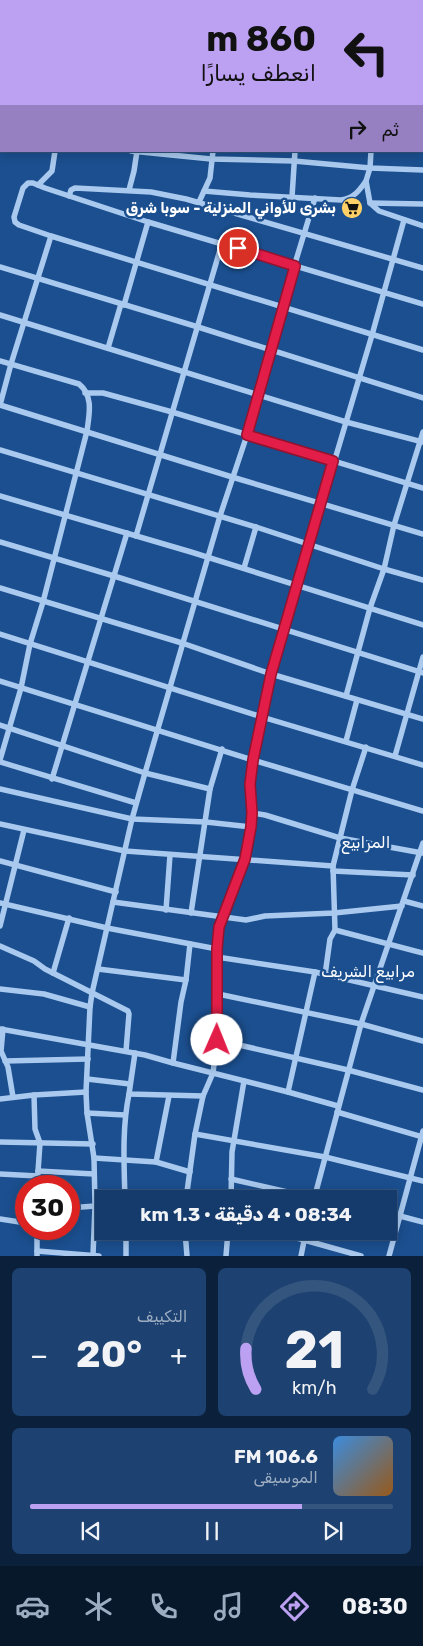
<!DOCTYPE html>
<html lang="ar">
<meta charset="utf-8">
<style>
body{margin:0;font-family:Rubik,"Noto Naskh Arabic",sans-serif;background:#1d4271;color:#f1f3f6;direction:rtl;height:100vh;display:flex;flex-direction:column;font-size:19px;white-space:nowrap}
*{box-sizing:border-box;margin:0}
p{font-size:16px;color:#9dadc1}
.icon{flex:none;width:28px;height:28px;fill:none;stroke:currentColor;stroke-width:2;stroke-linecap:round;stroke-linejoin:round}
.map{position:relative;height:1256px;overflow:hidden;direction:ltr}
.drawer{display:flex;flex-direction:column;gap:12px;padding:12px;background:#0b203b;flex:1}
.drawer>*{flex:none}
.hud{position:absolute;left:0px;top:0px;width:424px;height:152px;box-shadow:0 2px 12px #0003,0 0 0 1px #33557e;direction:rtl;background:#bca0f2;color:#111;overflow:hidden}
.speed{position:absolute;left:15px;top:1175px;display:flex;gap:10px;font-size:25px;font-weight:700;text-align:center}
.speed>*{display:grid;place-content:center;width:65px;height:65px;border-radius:50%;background:#143b6b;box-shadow:0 2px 12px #0003,0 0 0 1px #33557e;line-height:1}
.speed .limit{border:8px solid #d22;background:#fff;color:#111}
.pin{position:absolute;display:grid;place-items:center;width:42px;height:42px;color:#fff;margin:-21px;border:2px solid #fff;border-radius:50%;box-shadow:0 1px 5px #0007}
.me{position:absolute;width:55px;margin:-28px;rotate:1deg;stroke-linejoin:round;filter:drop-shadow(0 0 4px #0008)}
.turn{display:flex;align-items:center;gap:18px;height:105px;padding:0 25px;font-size:22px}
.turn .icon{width:65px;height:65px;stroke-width:2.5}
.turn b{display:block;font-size:35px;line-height:42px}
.then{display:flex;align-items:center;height:48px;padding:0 25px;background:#0003;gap:10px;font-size:19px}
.big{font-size:38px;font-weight:700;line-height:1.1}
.drawer .card{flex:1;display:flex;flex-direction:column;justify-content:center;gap:8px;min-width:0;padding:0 18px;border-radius:8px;background:#1d4271}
.drawer .dial{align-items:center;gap:0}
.dial svg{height:130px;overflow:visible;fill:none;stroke:#33557e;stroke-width:7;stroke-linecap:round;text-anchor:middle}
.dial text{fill:#f1f3f6;stroke:none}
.song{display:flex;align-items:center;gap:15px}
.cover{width:60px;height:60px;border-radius:8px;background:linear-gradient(135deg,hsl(210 70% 55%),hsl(30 70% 35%))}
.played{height:5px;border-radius:2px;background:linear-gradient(90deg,#bca0f2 75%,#33557e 75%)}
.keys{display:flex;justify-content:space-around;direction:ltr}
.heat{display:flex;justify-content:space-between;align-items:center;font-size:28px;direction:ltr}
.drawer .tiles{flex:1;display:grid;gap:12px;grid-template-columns:1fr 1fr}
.card:last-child{grid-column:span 2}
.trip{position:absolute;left:95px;top:1190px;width:302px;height:50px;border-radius:0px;background:#143b6b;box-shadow:0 2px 12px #0003,0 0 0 1px #33557e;font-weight:700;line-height:50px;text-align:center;direction:rtl}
.menu{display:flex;height:80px;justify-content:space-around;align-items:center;background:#08182b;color:#9dadc1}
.menu .icon{width:35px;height:35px}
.menu .on{color:#bca0f2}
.menu b{font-size:22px;color:#f1f3f6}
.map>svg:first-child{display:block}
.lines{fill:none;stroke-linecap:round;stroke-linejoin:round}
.minor{stroke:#a9c9ee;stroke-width:5.5}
.highway{stroke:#fff;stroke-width:8}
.route-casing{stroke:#92132f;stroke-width:12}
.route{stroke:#e11d48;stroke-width:9}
.labels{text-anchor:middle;stroke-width:5;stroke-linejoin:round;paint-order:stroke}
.poi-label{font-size:15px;font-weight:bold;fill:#fff;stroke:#1b4f8f;text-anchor:end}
.neighbourhood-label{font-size:16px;fill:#fff;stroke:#1b4f8f}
</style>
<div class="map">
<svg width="423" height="1256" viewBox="0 0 423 1256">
<rect width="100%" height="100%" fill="#1b4f8f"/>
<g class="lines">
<!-- minor -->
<g class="minor">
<polyline points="65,1 65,0"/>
<polyline points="150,1 150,0"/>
<polyline points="223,1 223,0"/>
<polyline points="305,1 305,0"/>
<polyline points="0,7 1,8"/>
<polyline points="0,54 1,54"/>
<polyline points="422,55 423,56"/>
<polyline points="422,77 423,77"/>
<polyline points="0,101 1,101"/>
<polyline points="422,125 423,125"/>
<polyline points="0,144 1,144"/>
<polyline points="131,151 211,159 294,161 370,168 423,170"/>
<polyline points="371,151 370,168 366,181 370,203 379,211 423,226"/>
<polyline points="38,185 52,171 55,151"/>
<polyline points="129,190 134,171 137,151"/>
<path d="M204,191l46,4 91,5c13,-2 18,-9 25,-19"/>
<polyline points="69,196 71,190 75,188 151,192 186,199 423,268"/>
<polyline points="292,197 295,151"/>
<polyline points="199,202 210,178 213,151"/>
<polyline points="370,203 423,204"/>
<polyline points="0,267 198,327 423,398"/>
<polyline points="423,304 148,222 45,188 33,183 28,183 23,188 14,217 15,222 19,225 51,236 423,350"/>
<polyline points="124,305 148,222"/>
<polyline points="0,315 346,422 423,442"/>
<polyline points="108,348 121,304"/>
<path d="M0,361l79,23c15,12 10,31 8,47l-44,171 -13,42 -9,44 -21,72"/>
<polyline points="85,393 103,393 172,412 423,488"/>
<polyline points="0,405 232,477 423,534"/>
<polyline points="0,405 11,364 51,236"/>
<polyline points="0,450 256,527 384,569 423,580"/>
<polyline points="0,496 191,552 423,625"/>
<polyline points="136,536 222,243"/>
<polyline points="0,542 114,576 423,673"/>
<polyline points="244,568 256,527"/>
<polyline points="0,588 182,643 271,674 423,719"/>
<polyline points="0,634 262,717 423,765"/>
<polyline points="0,681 253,760 423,811"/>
<polyline points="346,696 370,608 384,569 394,525 423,432"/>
<polyline points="0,725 145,773 210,789"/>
<polyline points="346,741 357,700"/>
<polyline points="395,756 423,657"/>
<polyline points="0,762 136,803"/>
<polyline points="52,779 127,533"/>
<polyline points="0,789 132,819 206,822 251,827"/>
<polyline points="252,813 265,815 340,838 422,853"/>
<polyline points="0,824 125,851 333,866"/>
<polyline points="0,861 116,892"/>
<polyline points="333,871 413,875"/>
<polyline points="404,901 423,906"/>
<polyline points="113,902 246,920 265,916 334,913 402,906"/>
<polyline points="0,903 107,928 217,949"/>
<polyline points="166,910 170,855"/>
<polyline points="191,913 210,789 222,749"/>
<polyline points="0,926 24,830"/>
<polyline points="335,930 423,953"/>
<polyline points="0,946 34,961 45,969 128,1011 129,1014 126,1051"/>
<polyline points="217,957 315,972 423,997"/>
<polyline points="98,969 186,980"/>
<polyline points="53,973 69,918"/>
<polyline points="325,975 330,939 335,930 333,866 352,790 366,747"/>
<polyline points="0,989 44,994 90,1007"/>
<polyline points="218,994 361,1024 423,1041"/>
<polyline points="0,1029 145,1055 173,1063 288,1092 338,1106"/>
<polyline points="3,1029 1,1051 8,1067 13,1097"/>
<polyline points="217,1040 348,1070 423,1090"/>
<polyline points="135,1053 129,1094 203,1096"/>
<polyline points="5,1061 88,1059"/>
<polyline points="173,1063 181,1002 186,980 190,944"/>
<polyline points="87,1079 130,1084"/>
<polyline points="288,1092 315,972"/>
<polyline points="34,1095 35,1129 40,1143 37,1186"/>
<polyline points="0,1099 34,1095 86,1092"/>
<polyline points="337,1112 423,1137"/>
<polyline points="87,1113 125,1115"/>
<polyline points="195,1134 325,1157 423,1181"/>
<polyline points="0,1142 93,1144"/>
<polyline points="94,1158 156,1162 190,1172"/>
<polyline points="156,1162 169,1096"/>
<polyline points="38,1171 94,1174"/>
<polyline points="0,1174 38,1176"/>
<polyline points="231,1179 318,1199"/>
<path d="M125,1199c-1,-36 -3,-71 4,-105"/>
<polyline points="139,1199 186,1197"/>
<polyline points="186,1199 195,1134 203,1096 213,1073 217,1040 217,949 219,927 245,859 251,827 252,813 250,784 253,760 271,674 372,335 404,220"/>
<polyline points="231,1199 232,1152 244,1081"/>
<polyline points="314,1199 361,1024 423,843"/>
<polyline points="69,1208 95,1206"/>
<polyline points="400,1216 423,1222"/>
<polyline points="389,1218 398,1221"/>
<polyline points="0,1219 26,1223"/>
<polyline points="126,1231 126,1256"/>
<polyline points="176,1231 185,1232"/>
<polyline points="185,1231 187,1256"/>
<polyline points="272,1231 361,1256"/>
<polyline points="37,1251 99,1256"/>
<polyline points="93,1255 95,1206 94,1158 87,1113 86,1092 90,1007 92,993 132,819 145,773 220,516 247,435 282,306 315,198"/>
<polyline points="37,1256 37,1229"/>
<polyline points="226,1256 228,1231"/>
<polyline points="301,1256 306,1231"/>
<polyline points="389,1256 423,1131"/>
</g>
<!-- highway -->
<g class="highway">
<polyline points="416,0 417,1"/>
<polyline points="422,14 423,15"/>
</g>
</g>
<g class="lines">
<!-- route casing -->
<g class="route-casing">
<polyline id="route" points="217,1040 217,949 219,927 245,859 251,827 252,813 250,784 253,760 271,674 333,461 247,435 295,266 238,248"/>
</g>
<!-- route -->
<use href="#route" class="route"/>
</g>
<!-- icons -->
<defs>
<g id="supermarket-disc" transform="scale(1.125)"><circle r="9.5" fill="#ffd166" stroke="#1b4f8f"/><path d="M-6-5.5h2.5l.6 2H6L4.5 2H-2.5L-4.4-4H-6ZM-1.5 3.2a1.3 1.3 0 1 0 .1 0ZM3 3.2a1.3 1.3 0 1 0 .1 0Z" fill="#111"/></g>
</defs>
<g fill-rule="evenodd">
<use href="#supermarket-disc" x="352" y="208"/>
</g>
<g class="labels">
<!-- poi labels -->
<g class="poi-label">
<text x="336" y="213">بشرى للأواني المنزلية - سوبا شرق</text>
</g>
<!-- neighbourhood labels -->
<g class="neighbourhood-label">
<text x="366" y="848">المرابيع</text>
<text x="368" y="977">مرابيع الشريف</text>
</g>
</g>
</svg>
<div class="speed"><div class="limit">30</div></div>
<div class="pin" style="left:238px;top:248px;background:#d93025"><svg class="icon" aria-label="arrive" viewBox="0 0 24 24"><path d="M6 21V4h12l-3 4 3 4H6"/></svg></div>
<svg class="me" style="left:217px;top:1040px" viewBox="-20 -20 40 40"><circle r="19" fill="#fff"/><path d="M0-13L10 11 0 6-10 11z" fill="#e11d48"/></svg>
<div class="trip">08:34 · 4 دقيقة · 1.3 km</div>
<div class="hud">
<div class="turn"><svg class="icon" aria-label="left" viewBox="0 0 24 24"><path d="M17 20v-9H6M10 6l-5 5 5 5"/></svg><div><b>860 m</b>انعطف يسارًا</div></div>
<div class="then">ثم<svg class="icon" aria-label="right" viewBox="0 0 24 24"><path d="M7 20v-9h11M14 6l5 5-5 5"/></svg></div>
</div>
</div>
<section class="drawer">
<div class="tiles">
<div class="card dial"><svg viewBox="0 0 100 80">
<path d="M14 69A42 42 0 1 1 86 69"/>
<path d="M14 69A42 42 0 0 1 8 44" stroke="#bca0f2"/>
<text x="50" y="56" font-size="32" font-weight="700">21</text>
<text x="50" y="72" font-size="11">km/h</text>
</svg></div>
<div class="card"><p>التكييف</p>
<div class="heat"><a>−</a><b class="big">20°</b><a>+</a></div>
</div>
<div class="card">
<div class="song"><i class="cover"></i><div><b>106.6 FM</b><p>الموسيقى</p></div></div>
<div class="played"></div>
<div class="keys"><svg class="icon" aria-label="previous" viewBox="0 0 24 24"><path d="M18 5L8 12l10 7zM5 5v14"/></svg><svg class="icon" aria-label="pause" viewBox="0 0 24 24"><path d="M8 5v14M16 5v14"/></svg><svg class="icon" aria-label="next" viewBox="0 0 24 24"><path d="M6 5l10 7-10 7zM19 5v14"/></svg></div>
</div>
</div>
</section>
<nav class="menu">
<b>08:30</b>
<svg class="icon on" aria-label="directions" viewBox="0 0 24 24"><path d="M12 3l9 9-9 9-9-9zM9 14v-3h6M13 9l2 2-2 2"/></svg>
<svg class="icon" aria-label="music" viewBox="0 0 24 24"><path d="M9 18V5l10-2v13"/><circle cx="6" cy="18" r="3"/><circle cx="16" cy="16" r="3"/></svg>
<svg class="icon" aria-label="phone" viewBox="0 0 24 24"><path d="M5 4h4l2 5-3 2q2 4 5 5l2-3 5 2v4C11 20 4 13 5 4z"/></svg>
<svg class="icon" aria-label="climate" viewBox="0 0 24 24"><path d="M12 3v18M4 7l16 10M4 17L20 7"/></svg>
<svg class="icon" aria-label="car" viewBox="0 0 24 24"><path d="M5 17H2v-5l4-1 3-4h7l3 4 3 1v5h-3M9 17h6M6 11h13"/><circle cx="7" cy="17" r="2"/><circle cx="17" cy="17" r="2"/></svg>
</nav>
